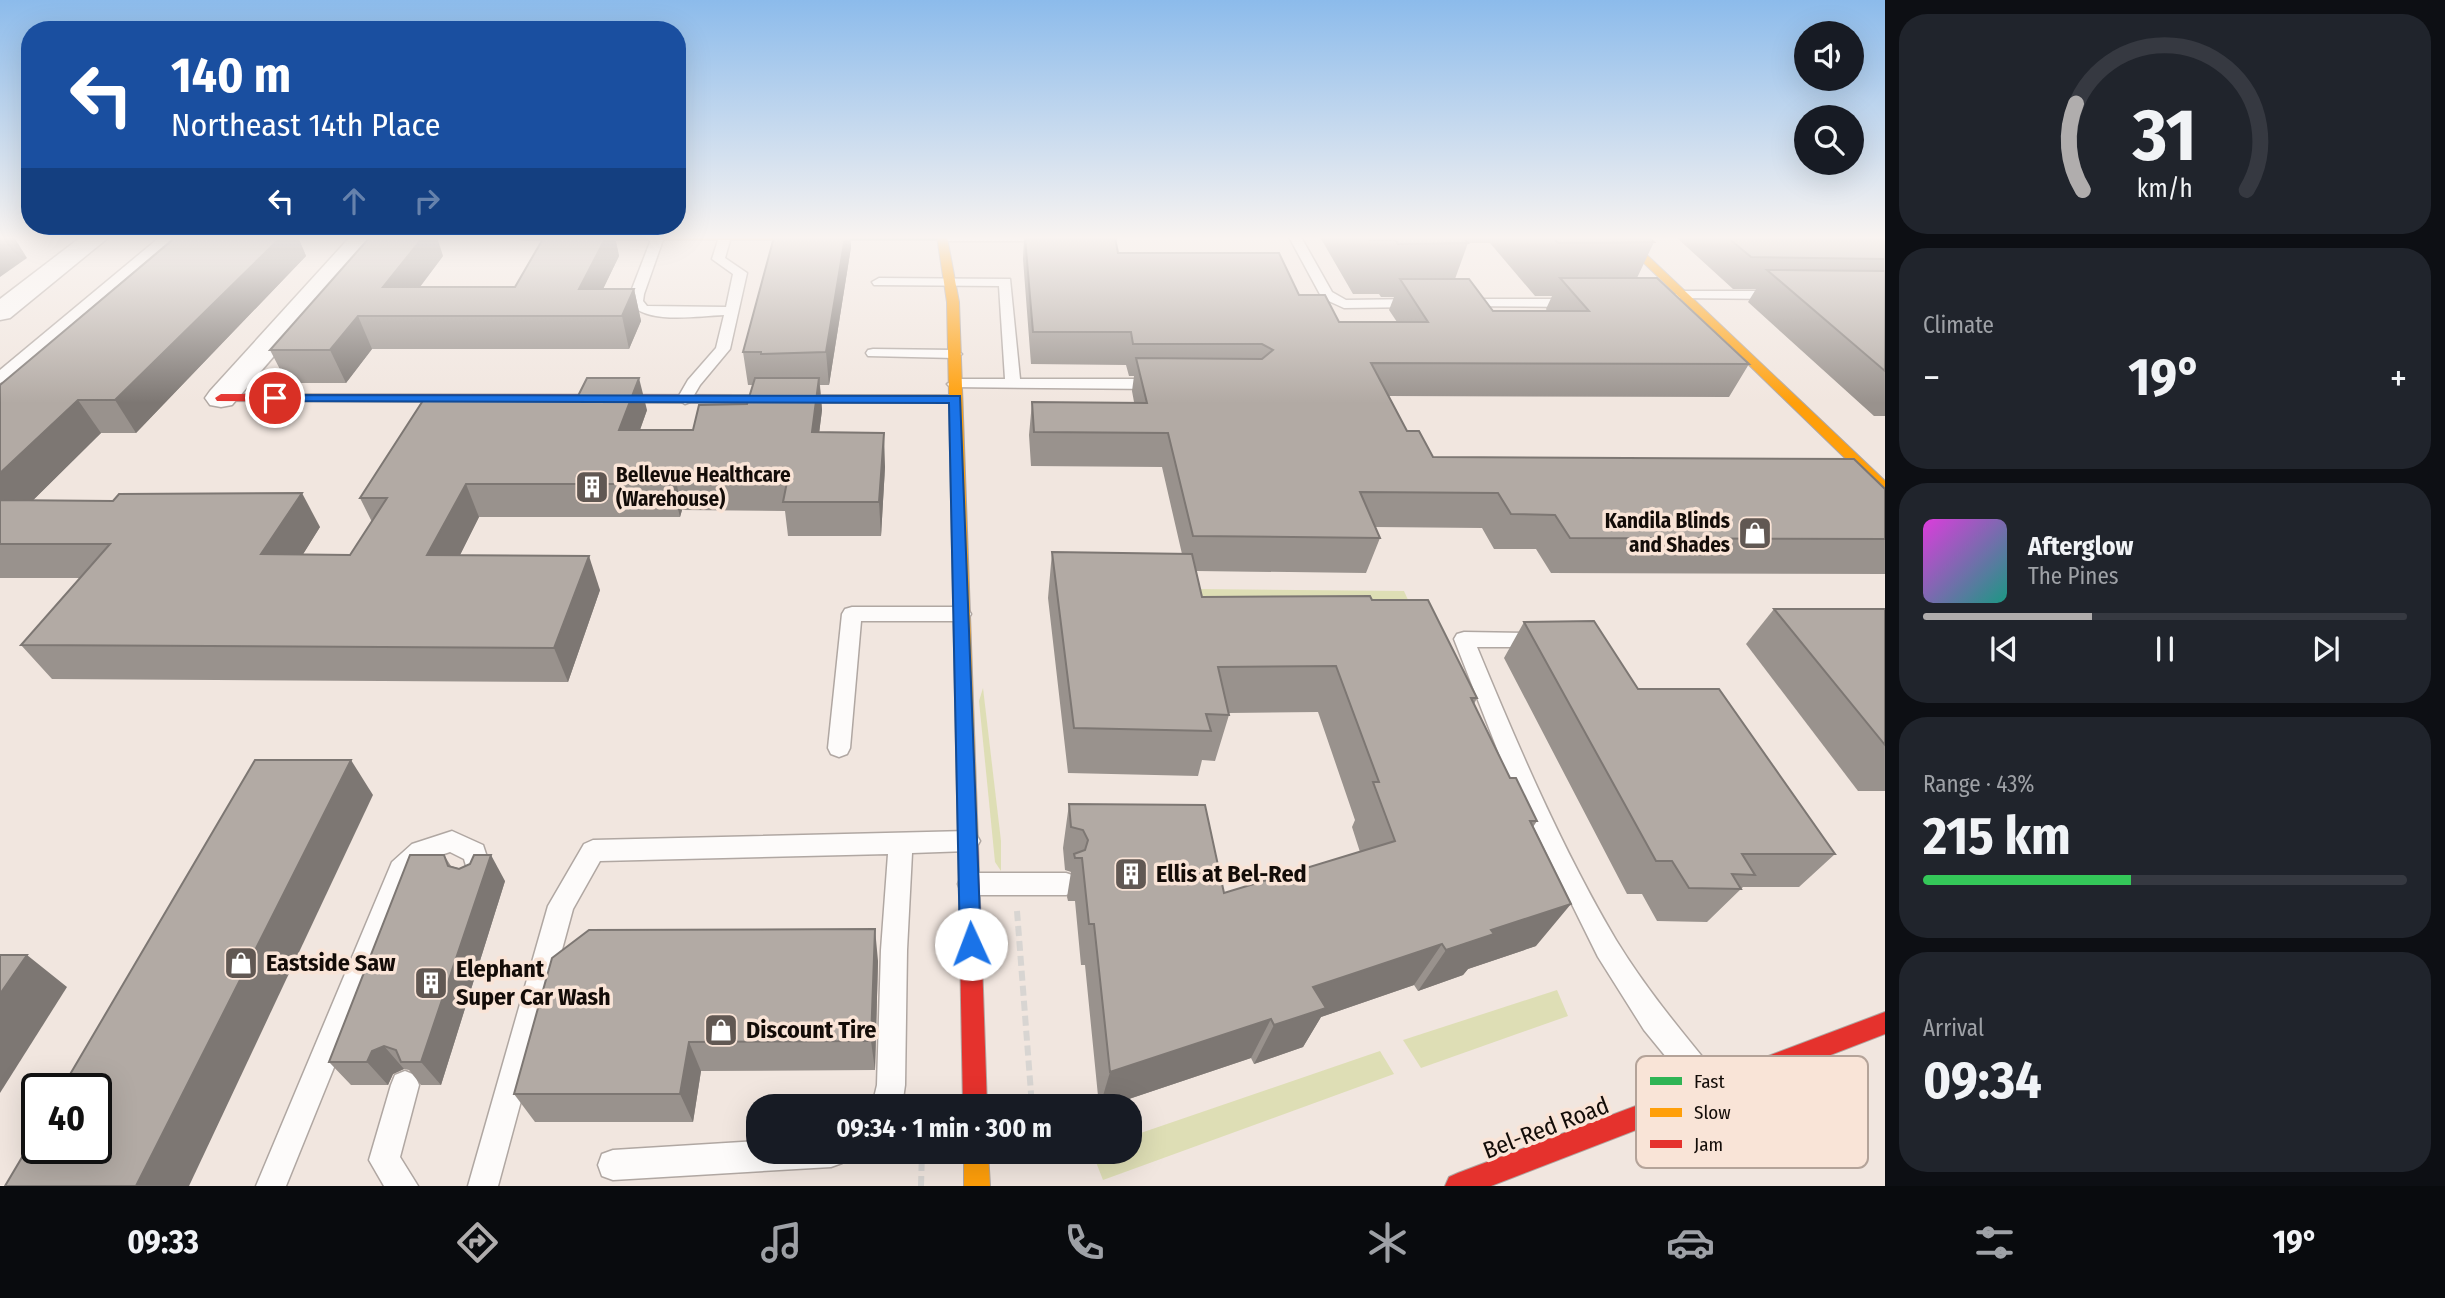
<!DOCTYPE html>
<meta charset="utf-8">
<style>
body{margin:0;font-family:"Fira Sans Condensed",sans-serif;background:#20242c;color:#f1f3f6;height:100vh;display:flex;flex-direction:column;font-size:26px;white-space:nowrap}
*{box-sizing:border-box;margin:0}
p{font-size:23px;color:#9ea1a6}
.icon{flex:none;width:38px;height:38px;fill:none;stroke:currentColor;stroke-width:2;stroke-linecap:round;stroke-linejoin:round}
.map{position:relative;flex:1;overflow:hidden}
.panel{display:flex;flex-direction:column;gap:14px;padding:14px;background:#0d0f14;width:560px}
.panel>*{flex:none}
.banner{position:absolute;left:21px;top:21px;width:665px;height:214px;border-radius:28px;box-shadow:0 7px 28px #0002;background:#1a4fa0;color:#fff;overflow:hidden}
.fabs{position:absolute;left:1794px;top:21px;display:grid;gap:14px}
.fabs a{display:grid;place-items:center;width:70px;height:70px;border-radius:50%;background:#171b24;box-shadow:0 7px 28px #0002;font-size:35px}
.speed{position:absolute;left:21px;top:1073px;display:flex;gap:14px;font-size:35px;font-weight:700;text-align:center}
.speed>*{display:grid;place-content:center;width:91px;height:91px;border-radius:50%;background:#171b24;box-shadow:0 7px 28px #0002;line-height:1}
.speed .limit{border:4px solid #111;border-radius:10px;background:#fff;color:#111}
.pin{position:absolute;display:grid;place-items:center;width:60px;height:60px;color:#fff;margin:-30px;border:4px solid #fff;border-radius:50%;box-shadow:0 2px 7px #0007}
.me{position:absolute;width:77px;margin:-38px;rotate:358deg;stroke-linejoin:round;filter:drop-shadow(0 0 5px #0008)}
.turn{display:flex;align-items:center;gap:24px;height:147px;padding:0 35px;font-size:32px}
.turn .icon{width:91px;height:91px;stroke-width:2.5}
.turn b{display:block;font-size:49px;line-height:60px}
.lanes{display:flex;align-items:center;height:66px;padding:0 35px;background:#0003;justify-content:center;gap:35px;direction:ltr}
.lanes .off{opacity:.35}
.big{font-size:52px;font-weight:700;line-height:1.1}
.panel .tile{flex:1;display:flex;flex-direction:column;justify-content:center;gap:10px;min-width:0;padding:0 24px;border-radius:28px;background:#20242c}
.panel .dial{align-items:center;gap:0}
.dial svg{height:182px;overflow:visible;fill:none;stroke:#363941;stroke-width:7;stroke-linecap:round;text-anchor:middle}
.dial text{fill:#f1f3f6;stroke:none}
.song{display:flex;align-items:center;gap:21px}
.cover{width:84px;height:84px;border-radius:10px;background:linear-gradient(135deg,hsl(300 70% 55%),hsl(170 70% 35%))}
.played{height:7px;border-radius:4px;background:linear-gradient(90deg,#b0adad 35%,#363941 35%)}
.keys{display:flex;justify-content:space-around;direction:ltr}
.heat{display:flex;justify-content:space-between;align-items:center;font-size:38px;direction:ltr}
.charge{height:10px;border-radius:5px;background:linear-gradient(90deg,#34c759 43%,#363941 0)}
.trip{position:absolute;left:746px;top:1094px;width:396px;height:70px;border-radius:28px;background:#171b24;box-shadow:0 7px 28px #0002;font-weight:700;line-height:70px;text-align:center}
.dock{display:flex;height:112px;justify-content:space-around;align-items:center;background:#090b0e;color:#9ea1a6}
.dock .icon{width:49px;height:49px}
.dock .on{color:#b0adad}
.dock b{font-size:32px;color:#f1f3f6}
main{display:flex;flex:1;min-height:0}
.map>svg:first-child{display:block}
.green{fill:#dedeb5}
.lines{fill:none;stroke-linecap:round;stroke-linejoin:round}
.lane-casing{stroke:#b0a7a2;stroke-width:3}
.street-casing{stroke:#b0a7a2;stroke-width:3}
.fast-casing{stroke:#b0a7a2;stroke-width:2}
.slow-casing{stroke:#b0a7a2;stroke-width:2}
.jam-casing{stroke:#b0a7a2;stroke-width:2}
.path{stroke:#d8d5d2;stroke-width:6;stroke-dasharray:10 5;stroke-linecap:butt}
.lane{fill:#fdfbfa;fill-rule:evenodd}
.street{fill:#fdfbfa;fill-rule:evenodd}
.fast{fill:#30b455;fill-rule:evenodd}
.slow{fill:#ff9f0a;fill-rule:evenodd}
.jam{fill:#e5322d;fill-rule:evenodd}
.wall{fill:#99928d;fill-rule:evenodd}
.shaded-wall{fill:#7d7773}
.building{fill:#b2aaa4;stroke:#7d7773;stroke-width:2}
.route{fill:#1a73e8;stroke:#114b97;stroke-width:2}
.labels{text-anchor:middle;stroke-width:7;stroke-linejoin:round;paint-order:stroke}
.poi-label{font-size:21px;font-weight:bold;fill:#130c08;stroke:#f9e4d7;text-anchor:start}
.near-poi-label{font-size:24px;font-weight:bold;fill:#130c08;stroke:#f9e4d7;text-anchor:start}
.near-street-label{font-size:24px;fill:#130c08;stroke:#f9e4d7}
.key{fill:#f9e4d7;stroke:#b4a399;stroke-width:2}
.key-label{font-size:19px;fill:#130c08}
</style>
<main>
<div class="map">
<svg width="1885" height="1186" viewBox="0 0 1885 1186">
<rect width="100%" height="100%" fill="#f1e6df"/>
<!-- green -->
<g class="green">
<polygon points="1192,589 1404,591 1423,633 1205,631"/>
<polygon points="983,688 1001,841 1001,871 995,862 979,701"/>
<polygon points="1557,990 1568,1016 1421,1068 1403,1040"/>
<polygon points="1380,1051 1394,1074 1103,1180 1092,1152 1129,1152 1129,1137"/>
</g>
<g class="lines">
<!-- lane casing -->
<g class="lane-casing">
<g id="lane">
<polygon points="160,237 174,237 5,381 0,383 0,370"/>
<path d="M652,237h12l-20,57 -1,7 4,5 79,1 7,-33 -21,-15 7,-22h12l-6,21 22,15 -17,76 -30,36 -10,17 -5,2 -8,-5 11,-19 28,-32 8,-33c-27,1 -78,10 -95,-13l1,-8z"/>
<polygon points="937,237 1029,237 1023,241 943,241"/>
<polygon points="1289,237 1301,237 1332,292 1346,300 1418,299 1425,303 1418,307 1344,308 1322,298"/>
<polygon points="879,278 1010,279 1020,379 1157,379 1165,384 1157,389 950,387 947,384 955,379 1005,379 999,286 874,285 872,282"/>
<polygon points="1681,291 1779,291 1786,295 1779,299 1676,298 1674,295"/>
<polygon points="1462,299 1576,299 1583,303 1576,307 1457,306 1457,300"/>
<polygon points="873,349 955,350 962,354 955,358 868,356 866,353 868,350"/>
<polygon points="852,607 961,607 968,609 971,614 968,619 961,621 861,621 850,748 847,754 839,757 831,754 828,748 842,614 845,609"/>
<path d="M1464,632l70,1 7,2 3,5 -3,5 -7,2h-57c41,99 84,200 139,293 30,49 66,92 102,136l4,10 -4,10 -10,4 -10,-4 -54,-66 -46,-73 -93,-188 -51,-130 3,-5z"/>
<polygon points="452,831 483,845 491,869 484,888 475,891 466,888 463,880 467,869 464,859 450,852 429,859 411,877 286,1186 256,1186 392,862 412,844"/>
<polygon points="968,831 976,834 980,841 976,848 968,851 912,853 907,950 905,1085 902,1106 872,1106 877,1085 881,950 888,854 600,861 573,909 498,1186 468,1186 548,906 584,844 593,840"/>
<polygon points="970,873 1066,873 1075,876 1078,884 1075,892 1066,895 970,895 961,892 958,884 961,876"/>
<polygon points="405,1071 415,1075 419,1085 400,1157 418,1186 384,1186 369,1160 391,1085 395,1075"/>
<polygon points="758,1141 758,1152 846,1152 842,1163 831,1167 613,1180 602,1176 598,1165 602,1154 613,1150"/>
</g>
</g>
<!-- street casing -->
<g class="street-casing">
<g id="street">
<polygon points="81,237 109,237 10,318 0,320 0,299"/>
<polygon points="350,237 376,237 232,405 221,407 210,405 205,398 210,391"/>
</g>
</g>
<!-- fast casing -->
<g class="fast-casing">
<polygon id="fast" points="783,237 947,237 942,240 788,240"/>
</g>
<!-- slow casing -->
<g class="slow-casing">
<g id="slow">
<polygon points="517,237 793,237 788,240 522,240"/>
<polygon points="937,237 947,237 959,302 978,844 975,850 968,853 961,850 958,844 949,403 744,403 738,399 744,395 949,395 947,302"/>
<polygon points="1617,237 1628,237 1885,481 1885,493 1880,492"/>
<polygon points="964,1152 988,1152 990,1186 964,1186"/>
</g>
</g>
<!-- jam casing -->
<g class="jam-casing">
<g id="jam">
<polygon points="221,394 744,395 750,399 744,403 217,401 215,398"/>
<polygon points="968,835 975,838 978,844 987,1106 963,1106 958,844 961,838"/>
<polygon points="1885,1012 1885,1034 1491,1186 1445,1186 1449,1177 1458,1173"/>
</g>
</g>
<!-- path -->
<g class="path">
<polyline points="1017,911 1032,1106"/>
<polyline points="921,1186 922,1152"/>
</g>
<!-- lane -->
<use href="#lane" class="lane"/>
<!-- street -->
<use href="#street" class="street"/>
<!-- fast -->
<use href="#fast" class="fast"/>
<!-- slow -->
<use href="#slow" class="slow"/>
<!-- jam -->
<use href="#jam" class="jam"/>
</g>
<!-- wall -->
<g class="wall">
<polygon points="176,237 298,237 306,256 136,433 101,433 33,500 320,527 303,554 350,555 372,522 360,498 647,410 640,430 693,430 747,404 753,385 748,385 743,352 774,237 850,237 851,247 829,385 820,385 822,410 819,433 885,467 881,536 788,536 785,511 682,510 680,517 479,517 460,555 600,590 568,682 52,679 21,645 80,578 0,578 0,385"/>
<polygon points="544,237 615,237 619,256 603,289 634,289 641,321 629,349 372,349 346,383 287,383 270,350 443,256 420,287 515,287"/>
<path d="M1024,237h91l3,16 181,42 40,27h58l-8,-12 5,-13h-13l-2,-3h-26l-33,-57h329l5,5 -17,36 112,86 -20,33 -340,-1 18,35 26,26 452,32v85l-334,-1 -15,-24h-42l-12,-21 -107,-1 5,11 -14,35 -170,-2 6,26 170,3 105,98 -3,6 36,74 27,43 -4,6 3,119 -68,23 -5,6 -45,16 -4,-6 -93,32 -18,30 -49,17 -3,-6 -143,48h-9l-14,-141h-4l-6,-64h-7l-1,-4 4,-25 -6,-2 -2,-22 6,-44 155,89 136,-41 -8,-25 3,-7 -37,-108 -90,1 1,2 -14,46 -13,-1 -4,16 -130,-3 -20,-175 4,-46 130,2 -20,-87 -131,-1 -2,-31 3,-33h102l-2,-11 2,-15h-5l-3,-11 -95,-1 -8,-105zM1468,243h22l45,53h17l-6,13 1,2h-54l-38,-32z"/>
<polygon points="1676,237 1885,237 1885,416 1874,416 1748,302 1756,289 1733,289"/>
<polygon points="1774,609 1885,609 1885,791 1858,791 1746,644"/>
<polygon points="1524,622 1638,689 1835,854 1799,887 1743,887 1707,922 1657,921 1642,894 1627,894 1504,658"/>
<polygon points="444,855 451,866 505,881 441,1085 421,1085 409,1070 404,1069 393,1074 388,1085 351,1085 329,1062"/>
<polygon points="878,961 875,1070 701,1071 693,1122 535,1122 514,1094"/>
</g>
<!-- shaded-wall -->
<g class="shaded-wall">
<polygon points="0,237 14,237 27,258 0,277"/>
<polygon points="281,237 298,237 306,256 136,433 115,400"/>
<polygon points="423,237 437,237 443,256 398,316 383,287"/>
<polygon points="606,237 615,237 619,256 590,316 579,289"/>
<polygon points="845,237 850,237 851,247 829,385 826,352"/>
<polygon points="634,289 641,321 629,349 622,316"/>
<polygon points="358,316 372,349 346,383 330,350"/>
<polygon points="639,378 647,410 628,463 619,430"/>
<polygon points="819,378 822,410 815,466 812,432"/>
<polygon points="78,400 101,433 0,533 0,473"/>
<polygon points="884,433 885,467 881,536 879,502"/>
<polygon points="675,476 682,510 680,517 672,484"/>
<polygon points="466,484 479,517 443,589 427,555"/>
<polygon points="302,493 320,527 282,588 261,554"/>
<polygon points="589,556 600,590 568,682 554,648"/>
<polygon points="351,760 373,795 189,1186 136,1186"/>
<polygon points="491,855 505,881 441,1085 421,1062"/>
<polygon points="1571,904 1536,946 1468,969 1463,975 1418,991 1446,950 1491,930"/>
<polygon points="875,929 878,961 875,1070 871,1041"/>
<polygon points="1442,944 1414,985 1321,1017 1303,1047 1254,1064 1274,1025 1313,987"/>
<polygon points="27,955 67,987 0,1093 0,994"/>
<polygon points="1271,1019 1251,1058 1108,1106 1100,1106 1110,1072"/>
<polygon points="689,1042 701,1071 693,1122 680,1094"/>
<polygon points="384,1046 404,1069 393,1074 388,1085 367,1062 372,1051"/>
</g>
<!-- building -->
<g class="building">
<polygon points="176,237 281,237 115,400 78,400 0,473 0,385"/>
<polygon points="370,237 423,237 383,287 515,287 544,237 606,237 579,289 634,289 622,316 358,316 330,350 270,350"/>
<polygon points="774,237 845,237 826,352 761,354 761,352 743,352"/>
<polygon points="1025,237 1115,237 1118,253 1279,253 1299,295 1325,295 1339,322 1428,322 1400,279 1469,279 1493,311 1589,311 1560,278 1657,278 1749,364 1371,363 1407,431 1419,431 1433,457 1854,459 1885,489 1885,539 1570,538 1555,515 1511,514 1498,493 1360,492 1380,538 1193,536 1168,433 1034,432 1032,402 1147,403 1136,358 1262,359 1273,350 1262,344 1133,344 1131,332 1033,332"/>
<polygon points="1367,237 1463,237 1468,243 1398,244 1396,240 1369,240"/>
<polygon points="1553,237 1649,237 1654,242 1558,243"/>
<polygon points="1727,237 1885,237 1885,259 1751,257"/>
<polygon points="1767,270 1885,271 1885,371"/>
<polygon points="587,378 639,378 619,430 693,430 699,405 747,404 755,378 819,378 812,432 884,433 879,502 783,502 788,477 675,476 672,484 466,484 427,555 589,556 554,648 21,645 110,544 0,544 0,500 113,501 119,494 302,493 261,554 350,555 387,498 360,498 424,399 576,400"/>
<polygon points="1052,552 1192,554 1202,597 1370,596 1372,600 1428,600 1477,698 1471,698 1510,778 1516,778 1537,821 1530,821 1571,904 1491,930 1494,934 1446,950 1442,944 1313,987 1326,1008 1274,1025 1271,1019 1110,1072 1094,924 1089,924 1082,858 1075,858 1074,854 1085,850 1088,840 1083,830 1071,827 1069,804 1205,805 1224,893 1395,841 1373,782 1379,782 1336,666 1218,667 1229,715 1206,714 1211,731 1074,728"/>
<polygon points="1774,609 1885,609 1885,745"/>
<polygon points="1594,621 1638,689 1719,689 1835,854 1742,854 1755,875 1732,874 1741,889 1689,888 1672,861 1656,861 1524,622"/>
<polygon points="255,760 351,760 136,1186 5,1186 37,1132 37,1148 96,1148 96,1088 62,1088"/>
<polygon points="410,855 444,855 448,866 459,869 470,864 474,855 491,855 421,1062 401,1062 396,1050 384,1046 372,1051 367,1062 329,1062"/>
<polygon points="875,929 871,1041 689,1042 680,1094 514,1094 552,958 589,930"/>
<polygon points="0,955 27,955 0,994"/>
</g>
<!-- sky -->
<linearGradient id="sky" x2="0" y2="1"><stop stop-color="#8cbbeb"/><stop offset="0.59" stop-color="#f9f4f1"/><stop offset="1" stop-color="#f9f4f1" stop-opacity="0"/></linearGradient>
<rect width="1885" height="403" fill="url(#sky)"/>
<!-- route -->
<polygon class="route" points="275,395 960,396 981,944 978,951 971,954 963,951 960,944 949,403 271,401 271,396"/>
<!-- icons -->
<defs>
<g id="building-square" transform="scale(1.75)"><rect x="-9" y="-9" width="18" height="18" rx="4" fill="#615853" stroke="#f9e4d7"/><path d="M-4-6H4V6H1V3H-1V6H-4ZM-2.5-4.3h1.7v1.8h-1.7ZM.8-4.3h1.7v1.8H.8ZM-2.5-1h1.7V.8h-1.7ZM.8-1h1.7V.8H.8Z" fill="#fff"/></g>
<g id="shop-square" transform="scale(1.75)"><rect x="-9" y="-9" width="18" height="18" rx="4" fill="#615853" stroke="#f9e4d7"/><path d="M-5-2.5h2.3a2.7 3.5 0 0 1 5.4 0H5L5.5 6h-11ZM-1.5-2.5h3a1.5 2.3 0 0 0-3 0Z" fill="#fff"/></g>
</defs>
<g fill-rule="evenodd">
<use href="#building-square" x="592" y="487"/>
<use href="#shop-square" x="1755" y="533"/>
<use href="#building-square" x="1131" y="874"/>
<use href="#shop-square" x="241" y="963"/>
<use href="#building-square" x="431" y="983"/>
<use href="#shop-square" x="721" y="1030"/>
</g>
<g class="labels">
<!-- poi labels -->
<g class="poi-label">
<text x="616" y="482">Bellevue Healthcare<tspan x="616" dy="24">(Warehouse)</tspan></text>
<text x="1730" y="528" text-anchor="end">Kandila Blinds<tspan x="1730" dy="24">and Shades</tspan></text>
</g>
<!-- near-poi labels -->
<g class="near-poi-label">
<text x="1156" y="882">Ellis at Bel-Red</text>
<text x="266" y="971">Eastside Saw</text>
<text x="456" y="977">Elephant<tspan x="456" dy="28">Super Car Wash</tspan></text>
<text x="746" y="1038">Discount Tire</text>
</g>
<!-- near-street labels -->
<g class="near-street-label">
<text transform="translate(1546 1128) rotate(-21)" y="8">Bel-Red Road</text>
</g>
</g>
<!-- legend -->
<rect x="1636" y="1056" width="232" height="112" rx="10" class="key"/>
<rect x="1650" y="1077" width="32" height="8" fill="#30b455"/>
<rect x="1650" y="1108" width="32" height="9" fill="#ff9f0a"/>
<rect x="1650" y="1140" width="32" height="8" fill="#e5322d"/>
<g class="key-label">
<text x="1694" y="1088">Fast</text>
<text x="1694" y="1119">Slow</text>
<text x="1694" y="1151">Jam</text>
</g>
</svg>
<div class="fabs">
<a><svg class="icon" aria-label="sound" viewBox="0 0 24 24"><path d="M4 9h4l5-4v14l-5-4H4zM17 9q2 3 0 6"/></svg></a>
<a><svg class="icon" aria-label="search" viewBox="0 0 24 24"><circle cx="10" cy="10" r="6"/><path d="M15 15l6 6"/></svg></a>
</div>
<div class="speed"><div class="limit">40</div></div>
<div class="pin" style="left:275px;top:398px;background:#d93025"><svg class="icon" aria-label="arrive" viewBox="0 0 24 24"><path d="M6 21V4h12l-3 4 3 4H6"/></svg></div>
<svg class="me" style="left:971px;top:944px" viewBox="-20 -20 40 40"><circle r="19" fill="#fff"/><path d="M0-13L10 11 0 6-10 11z" fill="#1a73e8"/></svg>
<div class="trip">09:34 · 1 min · 300 m</div>
<div class="banner">
<div class="turn"><svg class="icon" aria-label="left" viewBox="0 0 24 24"><path d="M17 20v-9H6M10 6l-5 5 5 5"/></svg><div><b>140 m</b>Northeast 14th Place</div></div>
<div class="lanes"><svg class="icon" aria-label="left" viewBox="0 0 24 24"><path d="M17 20v-9H6M10 6l-5 5 5 5"/></svg><svg class="icon off" aria-label="ahead" viewBox="0 0 24 24"><path d="M12 20V5M6 11l6-6 6 6"/></svg><svg class="icon off" aria-label="right" viewBox="0 0 24 24"><path d="M7 20v-9h11M14 6l5 5-5 5"/></svg></div>
</div>
</div>
<section class="panel">
<div class="tile dial"><svg viewBox="0 0 100 80">
<path d="M14 69A42 42 0 1 1 86 69"/>
<path d="M14 69A42 42 0 0 1 11 31" stroke="#b0adad"/>
<text x="50" y="56" font-size="32" font-weight="700">31</text>
<text x="50" y="72" font-size="11">km/h</text>
</svg></div>
<div class="tile"><p>Climate</p>
<div class="heat"><a>−</a><b class="big">19°</b><a>+</a></div>
</div>
<div class="tile">
<div class="song"><i class="cover"></i><div><b>Afterglow</b><p>The Pines</p></div></div>
<div class="played"></div>
<div class="keys"><svg class="icon" aria-label="previous" viewBox="0 0 24 24"><path d="M18 5L8 12l10 7zM5 5v14"/></svg><svg class="icon" aria-label="pause" viewBox="0 0 24 24"><path d="M8 5v14M16 5v14"/></svg><svg class="icon" aria-label="next" viewBox="0 0 24 24"><path d="M6 5l10 7-10 7zM19 5v14"/></svg></div>
</div>
<div class="tile"><p>Range · 43%</p><b class="big">215 km</b><div class="charge"></div></div>
<div class="tile"><p>Arrival</p><b class="big">09:34</b></div>
</section>
</main>
<nav class="dock">
<b>09:33</b>
<svg class="icon on" aria-label="directions" viewBox="0 0 24 24"><path d="M12 3l9 9-9 9-9-9zM9 14v-3h6M13 9l2 2-2 2"/></svg>
<svg class="icon" aria-label="music" viewBox="0 0 24 24"><path d="M9 18V5l10-2v13"/><circle cx="6" cy="18" r="3"/><circle cx="16" cy="16" r="3"/></svg>
<svg class="icon" aria-label="phone" viewBox="0 0 24 24"><path d="M5 4h4l2 5-3 2q2 4 5 5l2-3 5 2v4C11 20 4 13 5 4z"/></svg>
<svg class="icon" aria-label="climate" viewBox="0 0 24 24"><path d="M12 3v18M4 7l16 10M4 17L20 7"/></svg>
<svg class="icon" aria-label="car" viewBox="0 0 24 24"><path d="M5 17H2v-5l4-1 3-4h7l3 4 3 1v5h-3M9 17h6M6 11h13"/><circle cx="7" cy="17" r="2"/><circle cx="17" cy="17" r="2"/></svg>
<svg class="icon" aria-label="filters" viewBox="0 0 24 24"><path d="M4 7h16M4 17h16"/><circle cx="9" cy="7" r="2"/><circle cx="15" cy="17" r="2"/></svg>
<b>19°</b>
</nav>
